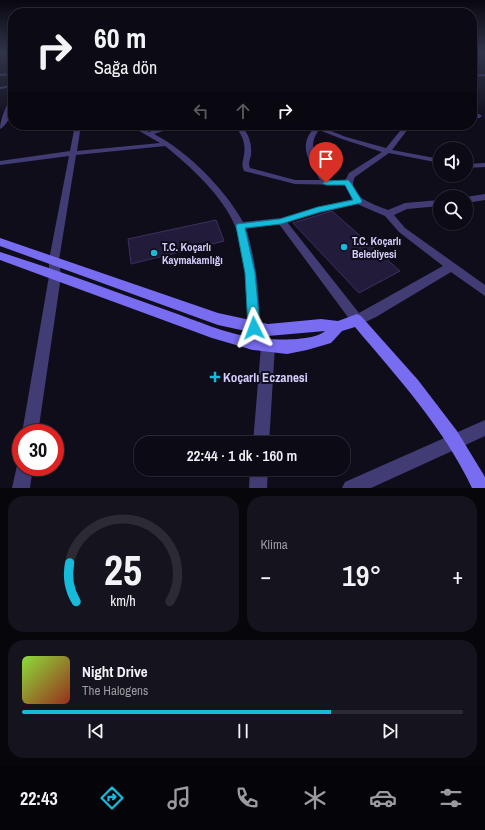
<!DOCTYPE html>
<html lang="tr">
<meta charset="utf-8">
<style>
body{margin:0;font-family:"Archivo Narrow",sans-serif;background:#15131d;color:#f1f3f6;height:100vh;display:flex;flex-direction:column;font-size:15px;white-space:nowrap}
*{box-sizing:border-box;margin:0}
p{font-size:13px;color:#9a9aa0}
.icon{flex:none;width:22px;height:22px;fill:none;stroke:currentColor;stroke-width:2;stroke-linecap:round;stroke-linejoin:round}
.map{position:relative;height:488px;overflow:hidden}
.drawer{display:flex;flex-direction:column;gap:8px;padding:8px;background:#07060b;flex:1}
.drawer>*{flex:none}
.top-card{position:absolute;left:8px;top:8px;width:469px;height:122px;border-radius:16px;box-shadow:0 1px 3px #0004,0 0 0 1px #2c2b34;background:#0c0a14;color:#f1f3f6;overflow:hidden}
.controls{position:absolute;left:433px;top:142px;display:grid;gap:8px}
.controls a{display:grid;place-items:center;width:40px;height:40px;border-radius:50%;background:#0c0a14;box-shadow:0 1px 3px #0004,0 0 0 1px #2c2b34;font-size:20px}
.speed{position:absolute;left:12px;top:424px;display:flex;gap:8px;font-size:20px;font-weight:700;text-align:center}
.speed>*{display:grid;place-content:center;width:52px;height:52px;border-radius:50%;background:#0c0a14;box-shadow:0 1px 3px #0004,0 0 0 1px #2c2b34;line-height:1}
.speed .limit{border:6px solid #d22;background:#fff;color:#111}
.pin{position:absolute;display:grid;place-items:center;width:34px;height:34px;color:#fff;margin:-41px -17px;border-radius:50% 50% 50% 0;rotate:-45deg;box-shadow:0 0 4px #0007}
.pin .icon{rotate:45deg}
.me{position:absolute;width:44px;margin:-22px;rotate:357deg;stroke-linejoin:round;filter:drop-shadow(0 0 3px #0008)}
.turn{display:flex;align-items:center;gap:14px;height:84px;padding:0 20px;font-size:18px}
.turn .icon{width:52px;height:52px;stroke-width:2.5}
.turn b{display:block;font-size:28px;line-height:34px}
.lanes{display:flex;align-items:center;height:38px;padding:0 20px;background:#0003;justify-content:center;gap:20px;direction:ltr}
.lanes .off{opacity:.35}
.big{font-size:30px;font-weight:600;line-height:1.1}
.drawer .widget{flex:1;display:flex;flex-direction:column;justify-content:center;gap:6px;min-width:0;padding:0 14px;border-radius:16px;background:#15131d}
.drawer .dial{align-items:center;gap:0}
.dial svg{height:104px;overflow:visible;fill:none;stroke:#2c2b34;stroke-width:7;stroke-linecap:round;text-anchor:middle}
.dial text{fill:#f1f3f6;stroke:none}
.song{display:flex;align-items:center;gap:12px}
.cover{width:48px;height:48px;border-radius:6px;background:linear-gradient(135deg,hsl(90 70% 55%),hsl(10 70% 35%))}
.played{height:4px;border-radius:2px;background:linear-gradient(90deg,#16bbdc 70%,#2c2b34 70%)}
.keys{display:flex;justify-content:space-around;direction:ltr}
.heat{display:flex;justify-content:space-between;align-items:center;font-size:22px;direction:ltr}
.drawer .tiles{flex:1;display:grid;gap:8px;grid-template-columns:1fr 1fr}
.widget:last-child{grid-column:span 2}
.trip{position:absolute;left:134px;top:436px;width:216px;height:40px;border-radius:16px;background:#0c0a14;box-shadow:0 1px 3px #0004,0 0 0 1px #2c2b34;font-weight:600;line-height:40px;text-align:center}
.menu{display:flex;height:64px;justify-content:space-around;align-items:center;background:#050408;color:#9a9aa0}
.menu .icon{width:28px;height:28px}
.menu .selected{color:#16bbdc}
.menu b{font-size:18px;color:#f1f3f6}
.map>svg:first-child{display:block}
.building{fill:#231b3a;stroke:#3d2f64}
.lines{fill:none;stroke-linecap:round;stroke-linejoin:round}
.minor{fill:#423c75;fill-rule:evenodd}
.secondary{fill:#786cf1;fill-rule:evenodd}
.route{fill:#16bbdc;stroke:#0e7a8f}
.poi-dot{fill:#16bbdc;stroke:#100d1b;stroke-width:1.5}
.labels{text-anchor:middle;stroke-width:4;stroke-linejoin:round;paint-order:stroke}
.poi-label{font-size:11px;font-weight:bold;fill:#d4ccfa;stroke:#100d1b;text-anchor:start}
.near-poi-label{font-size:13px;font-weight:bold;fill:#d4ccfa;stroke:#100d1b;text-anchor:start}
</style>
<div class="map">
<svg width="485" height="488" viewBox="0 0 485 488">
<rect width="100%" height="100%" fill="#100d1b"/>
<!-- building -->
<g class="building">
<polygon points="332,211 400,271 359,293 293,223"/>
<polygon points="216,220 224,241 131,264 128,239"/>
</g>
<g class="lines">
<!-- minor -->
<g class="minor">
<polygon points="13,73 13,75 0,76 0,74"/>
<polygon points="485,74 485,76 472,77 472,75"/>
<polygon points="13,85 13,87 0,89 0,87"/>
<path d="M13,94c0,12 -2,29 -13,35 0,-11 7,-22 10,-33z"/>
<polygon points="472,114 479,114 482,116 479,118 472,118"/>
<path d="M75,125h6l-4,26 83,-8 -31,-18h7l13,7 14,-6 18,-1 -27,9c33,17 71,55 89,88l38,-4 37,-11 35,-8 -8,-14 -50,-1 -51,-13c-3,-7 -1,-9 0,-16 2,-12 -2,-21 -10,-30h6c9,8 12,19 11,30 -1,5 -3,8 -1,13l45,12h25c-10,-18 -23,-33 -6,-52l-6,-3h8l30,12 40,11 19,-23h6l-19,25 48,9v4l-51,-10 -34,24c-10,19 20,28 33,33l17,-7 35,-3v6l-33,3 -13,6 11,13 80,57v11l-34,-24 -75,45 -19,9 -4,-2 -74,-100 -33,5c12,36 14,76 14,115l-2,5 -5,1 -5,-1 -2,-5c2,-38 4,-82 -11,-118 -12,-30 -45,-60 -70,-80l-89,9 -17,105 2,16 -23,157h-16l27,-157v-16l20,-104 -69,9v-4l70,-10zM319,130l23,9 40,13 -33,21 -4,8 -17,-1c-9,-15 -23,-33 -9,-50zM357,204l28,12 14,16 44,34 -84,47 -72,-91 32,-9z"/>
<polygon points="485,163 485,167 466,168 466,164"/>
<polygon points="485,194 485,200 466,203 466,197"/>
<polygon points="268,339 273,341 275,346 269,443 253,443 261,346 263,341"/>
<polygon points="485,420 485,436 371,488 342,488 345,482"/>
<polygon points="21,460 21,467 33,467 30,488 12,488 18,461"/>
<polygon points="250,469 268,469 267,488 249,488"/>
</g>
<!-- secondary -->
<path class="secondary" d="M0,238l218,75 50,11 53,-5 17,2 19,-7 4,2 57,64 39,51 28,46v11h-13c-28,-60 -75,-111 -117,-161l-13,4 -11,12 -24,7 -20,4 -34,-4 -41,-12 -212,-78v-8c57,18 113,39 169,59 28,10 56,22 84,27 16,2 60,4 72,-7l-57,5 -50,-11 -218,-79z"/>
</g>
<!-- sky -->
<linearGradient id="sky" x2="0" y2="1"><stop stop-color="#09070f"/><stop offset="0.43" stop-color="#31354a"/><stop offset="1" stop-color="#31354a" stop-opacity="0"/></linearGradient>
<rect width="485" height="122" fill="url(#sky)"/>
<!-- route -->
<polygon class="route" points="348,180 351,183 362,201 361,203 320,212 281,224 245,228 255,273 260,328 258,332 254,333 250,332 248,328 245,273 236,226 237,224 280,219 318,207 353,200 345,185 326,185 322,183 326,181"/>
<!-- markers -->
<g class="poi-dot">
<circle cx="344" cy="247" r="4"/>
<circle cx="154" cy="253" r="4"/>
<path d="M213 371h4v4h4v4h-4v4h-4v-4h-4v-4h4z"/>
</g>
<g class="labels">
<!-- poi labels -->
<g class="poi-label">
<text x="352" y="245">T.C. Koçarlı<tspan x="352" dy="13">Belediyesi</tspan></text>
<text x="162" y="251">T.C. Koçarlı<tspan x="162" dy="13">Kaymakamlığı</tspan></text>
</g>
<!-- near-poi labels -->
<g class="near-poi-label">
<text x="223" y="382">Koçarlı Eczanesi</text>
</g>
</g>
</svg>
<div class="controls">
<a><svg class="icon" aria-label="sound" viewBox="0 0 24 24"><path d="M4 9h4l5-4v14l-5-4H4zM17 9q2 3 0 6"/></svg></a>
<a><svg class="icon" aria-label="search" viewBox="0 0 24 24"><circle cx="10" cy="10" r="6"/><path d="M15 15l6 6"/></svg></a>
</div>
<div class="speed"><div class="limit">30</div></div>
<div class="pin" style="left:326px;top:183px;background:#d93025"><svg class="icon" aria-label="arrive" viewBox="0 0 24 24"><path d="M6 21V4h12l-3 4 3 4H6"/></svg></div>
<svg class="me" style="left:254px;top:328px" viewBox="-20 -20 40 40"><path d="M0-17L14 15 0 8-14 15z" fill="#16bbdc" stroke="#fff" stroke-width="4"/></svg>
<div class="trip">22:44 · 1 dk · 160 m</div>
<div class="top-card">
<div class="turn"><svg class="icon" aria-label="right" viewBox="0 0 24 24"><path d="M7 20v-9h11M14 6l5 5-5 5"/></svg><div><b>60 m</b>Sağa dön</div></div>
<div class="lanes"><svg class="icon off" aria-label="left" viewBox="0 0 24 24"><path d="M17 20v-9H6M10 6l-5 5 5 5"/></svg><svg class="icon off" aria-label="ahead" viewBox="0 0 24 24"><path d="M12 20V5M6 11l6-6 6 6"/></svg><svg class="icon" aria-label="right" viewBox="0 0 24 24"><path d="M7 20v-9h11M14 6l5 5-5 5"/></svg></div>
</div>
</div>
<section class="drawer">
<div class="tiles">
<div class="widget dial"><svg viewBox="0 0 100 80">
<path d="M14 69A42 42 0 1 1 86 69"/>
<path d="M14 69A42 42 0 0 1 9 39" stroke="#16bbdc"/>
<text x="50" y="56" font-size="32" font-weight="700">25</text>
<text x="50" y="72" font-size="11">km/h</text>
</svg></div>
<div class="widget"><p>Klima</p>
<div class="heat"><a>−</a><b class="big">19°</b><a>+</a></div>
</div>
<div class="widget">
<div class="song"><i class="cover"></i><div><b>Night Drive</b><p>The Halogens</p></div></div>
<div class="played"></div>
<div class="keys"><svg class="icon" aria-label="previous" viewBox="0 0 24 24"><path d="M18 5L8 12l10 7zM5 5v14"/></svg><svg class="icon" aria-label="pause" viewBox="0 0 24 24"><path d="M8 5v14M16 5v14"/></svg><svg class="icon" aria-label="next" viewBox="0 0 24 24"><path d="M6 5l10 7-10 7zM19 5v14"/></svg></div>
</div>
</div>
</section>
<nav class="menu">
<b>22:43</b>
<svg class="icon selected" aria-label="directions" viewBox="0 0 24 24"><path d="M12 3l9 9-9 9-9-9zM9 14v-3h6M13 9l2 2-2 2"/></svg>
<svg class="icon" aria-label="music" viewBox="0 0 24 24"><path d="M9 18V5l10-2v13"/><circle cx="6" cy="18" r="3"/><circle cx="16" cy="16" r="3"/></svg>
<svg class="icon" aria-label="phone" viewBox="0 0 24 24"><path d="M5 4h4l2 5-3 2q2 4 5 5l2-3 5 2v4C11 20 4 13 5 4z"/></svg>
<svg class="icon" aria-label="climate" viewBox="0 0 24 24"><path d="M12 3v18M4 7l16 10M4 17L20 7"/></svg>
<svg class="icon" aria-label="car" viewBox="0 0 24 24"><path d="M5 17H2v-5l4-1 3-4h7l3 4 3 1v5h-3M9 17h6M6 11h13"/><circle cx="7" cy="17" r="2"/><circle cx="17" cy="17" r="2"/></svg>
<svg class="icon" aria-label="filters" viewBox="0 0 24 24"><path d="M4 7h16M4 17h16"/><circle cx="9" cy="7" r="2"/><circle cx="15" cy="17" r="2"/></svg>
</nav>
